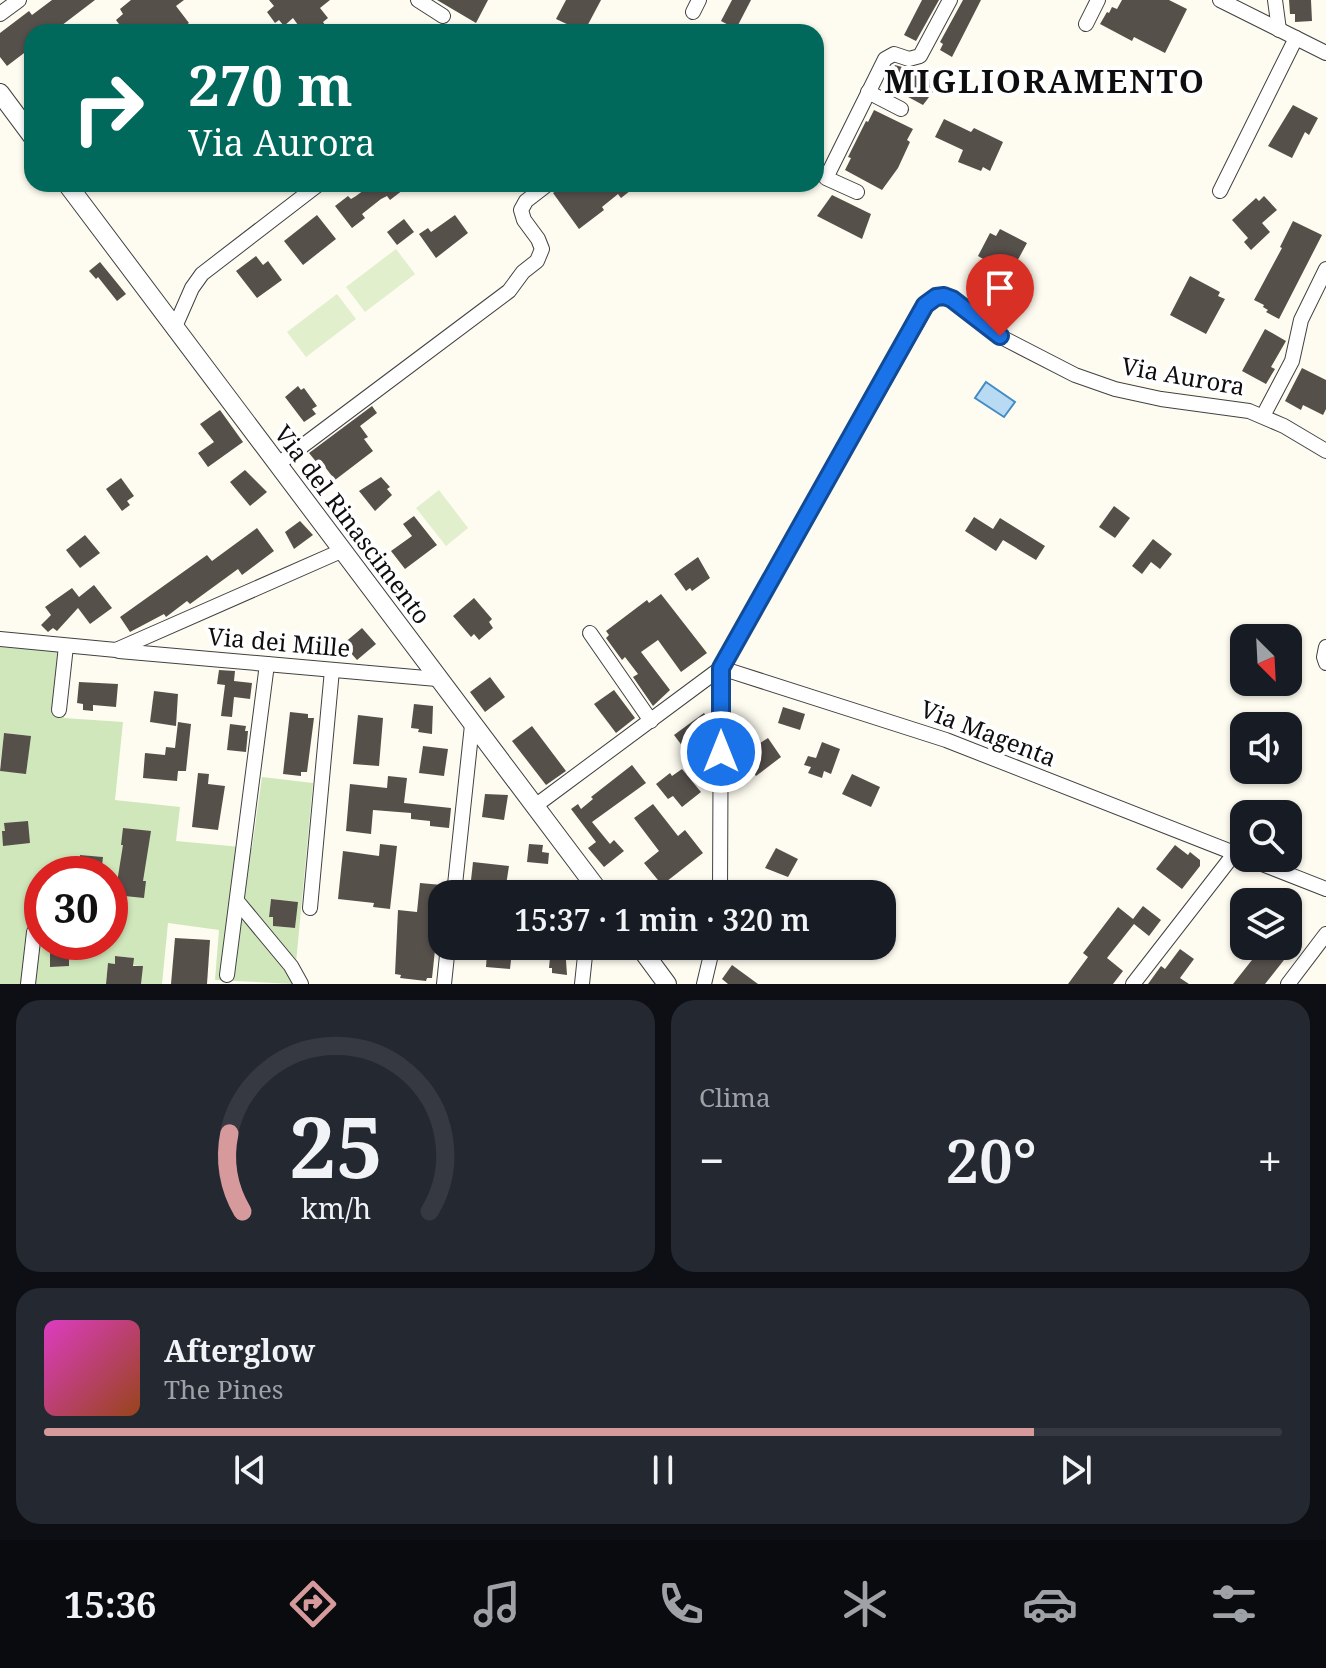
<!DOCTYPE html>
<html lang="it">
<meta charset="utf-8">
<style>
body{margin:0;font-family:"Noto Serif",serif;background:#242831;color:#f1f3f6;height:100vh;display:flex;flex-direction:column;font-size:30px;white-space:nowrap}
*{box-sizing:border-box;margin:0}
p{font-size:26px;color:#9ea1a6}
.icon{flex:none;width:44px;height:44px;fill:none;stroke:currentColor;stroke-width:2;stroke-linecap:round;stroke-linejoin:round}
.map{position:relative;height:984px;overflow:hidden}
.drawer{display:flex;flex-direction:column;gap:16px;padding:16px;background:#0d0f14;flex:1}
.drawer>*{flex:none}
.banner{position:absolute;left:24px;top:24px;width:800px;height:168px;border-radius:24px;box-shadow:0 2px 6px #0004;background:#00695c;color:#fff;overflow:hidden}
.needle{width:52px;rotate:156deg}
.fabs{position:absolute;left:1230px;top:624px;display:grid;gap:16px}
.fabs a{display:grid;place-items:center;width:72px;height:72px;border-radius:16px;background:#171b24;box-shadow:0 2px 6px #0004;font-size:40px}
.speed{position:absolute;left:24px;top:856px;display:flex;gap:16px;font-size:40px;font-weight:700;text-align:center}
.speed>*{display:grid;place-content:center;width:104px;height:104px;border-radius:50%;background:#171b24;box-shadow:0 2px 6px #0004;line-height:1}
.speed .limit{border:12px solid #d22;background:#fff;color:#111}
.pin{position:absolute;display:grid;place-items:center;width:68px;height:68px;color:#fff;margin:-82px -34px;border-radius:50% 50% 50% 0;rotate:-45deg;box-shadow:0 0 8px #0007}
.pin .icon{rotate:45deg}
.me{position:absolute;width:88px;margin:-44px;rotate:0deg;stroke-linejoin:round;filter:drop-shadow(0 0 6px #0008)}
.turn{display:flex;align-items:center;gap:28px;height:168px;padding:0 32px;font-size:36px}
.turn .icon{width:104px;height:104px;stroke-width:2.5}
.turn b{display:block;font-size:56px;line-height:68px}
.big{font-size:60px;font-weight:600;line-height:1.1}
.drawer .card{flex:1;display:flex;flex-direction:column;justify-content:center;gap:12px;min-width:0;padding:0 28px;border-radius:24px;background:#242831}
.drawer .dial{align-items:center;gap:0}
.dial svg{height:208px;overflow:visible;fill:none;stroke:#363941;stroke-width:7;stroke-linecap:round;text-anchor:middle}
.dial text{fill:#f1f3f6;stroke:none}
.song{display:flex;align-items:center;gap:24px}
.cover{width:96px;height:96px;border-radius:12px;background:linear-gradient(135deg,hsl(310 70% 55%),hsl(20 70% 35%))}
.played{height:8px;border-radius:4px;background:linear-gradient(90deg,#d79a9c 80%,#363941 80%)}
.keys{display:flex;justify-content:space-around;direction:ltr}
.heat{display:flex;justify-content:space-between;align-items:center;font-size:44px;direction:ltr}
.drawer .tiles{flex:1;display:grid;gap:16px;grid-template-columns:1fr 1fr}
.card:last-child{grid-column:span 2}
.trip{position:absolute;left:428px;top:880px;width:468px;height:80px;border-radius:24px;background:#171b24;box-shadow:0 2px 6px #0004;font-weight:600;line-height:80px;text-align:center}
.tabs{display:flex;height:128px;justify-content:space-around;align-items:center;background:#090b0e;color:#9ea1a6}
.tabs .icon{width:56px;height:56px}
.tabs .current{color:#d79a9c}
.tabs b{font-size:36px;color:#f1f3f6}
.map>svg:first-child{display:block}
.green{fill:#d0e7bb;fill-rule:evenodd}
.pitch{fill:#e2efcd}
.water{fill:#b8dbf3;stroke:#438dc6;stroke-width:2}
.building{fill:#56504b}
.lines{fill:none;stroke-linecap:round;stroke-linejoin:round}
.minor-casing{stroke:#414141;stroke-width:16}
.tertiary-casing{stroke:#414141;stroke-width:20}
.minor{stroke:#fff;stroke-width:14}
.tertiary{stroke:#fff;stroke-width:18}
.route-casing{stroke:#114b97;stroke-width:20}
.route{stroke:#1a73e8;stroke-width:14}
.labels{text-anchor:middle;stroke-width:8;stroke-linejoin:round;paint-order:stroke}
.street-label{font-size:24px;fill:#0e0e0e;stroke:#fff}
.district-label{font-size:32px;font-weight:bold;letter-spacing:2px;fill:#0e0e0e;stroke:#fff}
</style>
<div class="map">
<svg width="1326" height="984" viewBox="0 0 1326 984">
<rect width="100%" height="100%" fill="#fefcf0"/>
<!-- green -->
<path class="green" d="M0,646l70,7 -6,65 59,4 -8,78 65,7 -4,34 76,7 10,-71 51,6 -19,201 -79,-4 4,-50 -51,-7 -6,61h-21l1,-17 -9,-2v-7l-17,-2 -1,8 -7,-1 -2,21h-106v-213l26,2 4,-37 -26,-3 -4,32zM80,855l22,2 -1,17h9v68h-68v-68h30l1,-8 6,1zM271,899l26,3 -2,26 -22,-2v-9l-4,-1z"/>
<!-- pitch -->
<g class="pitch">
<polygon points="396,249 415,274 365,312 346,287"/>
<polygon points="337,294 356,319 306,357 287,332"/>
<polygon points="439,490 468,528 446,546 416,508"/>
</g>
<!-- water -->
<polygon class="water" points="986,382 1015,402 1004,417 975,398"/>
<!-- building -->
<g class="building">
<polygon points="52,0 95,0 53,32 32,32 32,47 7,66 0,57 0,33 29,11 32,15"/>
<polygon points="131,0 184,0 176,6 189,23 177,32 159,32 156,28 153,31 149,26 141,32 125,32 116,20 123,14 120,9"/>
<polygon points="269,0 330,0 320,8 328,18 323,22 327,28 321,32 303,32 293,18 284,26 279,20 275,23 267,12 274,6"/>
<polygon points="437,0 488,0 476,23"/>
<polygon points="566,0 601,0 584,32 556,19"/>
<polygon points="732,0 751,0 736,29 721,21"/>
<polygon points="922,0 939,0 916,41 904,35"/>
<polygon points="963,0 981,0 952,57 940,50 943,44 940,42"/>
<polygon points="1122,0 1169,0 1187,9 1165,53 1134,37 1132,41 1100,24 1107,12 1109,13 1112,7 1117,9"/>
<polygon points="1289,0 1311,0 1312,21 1295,22 1295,14 1290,14"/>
<polygon points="895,65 909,69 939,84 923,105 886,85"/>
<polygon points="1293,105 1318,118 1309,135 1305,132 1292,158 1268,146"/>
<polygon points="874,110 913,129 907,140 910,142 898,168 882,190 845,170 851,158 848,157 866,121 868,122"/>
<polygon points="944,119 971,132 974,128 1003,142 990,171 983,167 981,171 958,162 963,150 935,137"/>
<polygon points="372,184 399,184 403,190 390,200 387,196 381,199 362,214 365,218 352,228 335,206 348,196 351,199 356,196"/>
<polygon points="564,184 639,184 621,198 618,194 602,207 604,210 579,229 553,193"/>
<polygon points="832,195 871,214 862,239 817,216"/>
<polygon points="1264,196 1277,210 1262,223 1270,232 1251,250 1244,242 1248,238 1232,220 1256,198 1259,201"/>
<polygon points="317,215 336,239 303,265 284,241"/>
<polygon points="455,215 468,233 436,258 419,234 428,228 431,232"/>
<polygon points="404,219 414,232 397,245 387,232"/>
<polygon points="1293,221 1322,235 1279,319 1266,312 1268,310 1263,307 1264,305 1254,300 1282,248 1280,247"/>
<polygon points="1000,229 1027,243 1007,280 981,267 985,260 978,256 990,233 996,236"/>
<polygon points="256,256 263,265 268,261 282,280 257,298 236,271"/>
<polygon points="100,262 126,294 117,301 98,277 96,279 89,271"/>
<polygon points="1190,276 1220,292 1218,296 1225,299 1206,334 1170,315"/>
<polygon points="1265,329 1286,341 1271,367 1275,369 1266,384 1242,371"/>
<polygon points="1302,368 1326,380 1326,409 1323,415 1303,405 1301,410 1285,401"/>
<polygon points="298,386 301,390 304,388 317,406 312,409 316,414 304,422 285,397"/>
<polygon points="372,406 377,413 360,426 368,437 364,439 373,451 335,480 325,467 322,469 309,453"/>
<polygon points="220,410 243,442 208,467 198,453 214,442 200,424"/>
<polygon points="245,470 267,492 250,506 230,482"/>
<polygon points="381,477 390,487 387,489 392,495 375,511 359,491"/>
<polygon points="121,478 134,496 127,501 130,505 122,511 106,489"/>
<polygon points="1114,506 1130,518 1115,538 1099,527"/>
<polygon points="414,516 437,545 405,569 391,551 412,536 403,524"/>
<polygon points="974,517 993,529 1000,518 1045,546 1036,560 1003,540 996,551 965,531"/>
<polygon points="300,521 313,535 294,549 285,532"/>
<polygon points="257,528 274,551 242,575 238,569 190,604 187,601 166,617 164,614 130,632 120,617 207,555 212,561"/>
<polygon points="85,535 100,553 80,568 66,550"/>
<polygon points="1153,539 1172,554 1160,569 1151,562 1142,574 1132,566"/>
<polygon points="698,557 710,578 692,591 690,588 686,591 674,574"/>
<polygon points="94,585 112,608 90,624 78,608 57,631 53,628 48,632 41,625 51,615 45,607 72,588 79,597"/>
<polygon points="661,594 707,653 681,672 658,640 641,652 670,690 653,706 633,677 638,674 625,657 622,660 606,638 609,635 606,631 647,600 649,603"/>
<polygon points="474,598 492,619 489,622 493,628 479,640 474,634 471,637 453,616"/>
<polygon points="362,628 376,644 357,660 343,644"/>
<polygon points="219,670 235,671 234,681 252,683 250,699 234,697 232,717 221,716 225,685 217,684"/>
<polygon points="490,677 505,697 485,712 470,692"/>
<polygon points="79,682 118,684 116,707 93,705 93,711 83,710 83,704 77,703"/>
<polygon points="614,690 635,718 616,733 594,704"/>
<polygon points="154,691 178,694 176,726 150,722"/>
<polygon points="414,704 433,706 432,734 418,732 419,729 411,728"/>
<polygon points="783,707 805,714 800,730 778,723"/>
<polygon points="290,712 308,714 308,718 314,718 307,772 301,772 301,776 283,774"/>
<polygon points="704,713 711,723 711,732 686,751 674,735"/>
<polygon points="358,715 383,718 379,766 353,764"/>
<polygon points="178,722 191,724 186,771 178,771 177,781 143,778 145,753 165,755 166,747 175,748"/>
<polygon points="230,724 246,726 245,731 248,731 246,752 227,750"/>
<polygon points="532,726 566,771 546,785 512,741"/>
<polygon points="4,733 31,736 26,774 0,771"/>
<polygon points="768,738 781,757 756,776 745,761 758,752 754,747"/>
<polygon points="822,742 840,749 831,774 824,771 822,778 808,773 811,767 804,765 808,756 816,758"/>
<polygon points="423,746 448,749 444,776 419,773"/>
<polygon points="632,765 646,783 592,822 610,844 614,840 624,851 604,867 588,848 596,842 571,809 578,804 581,809 593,799 591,797"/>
<polygon points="682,769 701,792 682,807 673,796 668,799 656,784 670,773 672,776"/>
<polygon points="198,773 209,774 208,784 225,786 218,830 192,827"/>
<polygon points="852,774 880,787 871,807 842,794"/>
<polygon points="388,776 407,778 404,803 451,808 449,828 430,826 430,821 411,819 411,813 373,810 371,834 346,831 350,784 387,788"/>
<polygon points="485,794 508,795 504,820 482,817"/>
<polygon points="653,804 678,836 685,830 703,853 662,885 644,863 659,851 634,818"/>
<polygon points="28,821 30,843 3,846 2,831 5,831 4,823"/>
<polygon points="123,828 151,831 143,881 146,881 144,898 115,895 123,845 121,845"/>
<polygon points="380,844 397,846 390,909 373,907 374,903 338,899 343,851 379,856"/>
<polygon points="529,844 543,845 542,852 549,853 548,864 527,862"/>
<polygon points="1175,845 1188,855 1190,852 1200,860 1200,866 1182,889 1156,869"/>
<polygon points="776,848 798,859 788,877 765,868"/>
<polygon points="80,855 103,857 101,874 78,874"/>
<polygon points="473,862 509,866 506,885 471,880"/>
<polygon points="420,883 442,885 432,978 427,978 426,981 400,978 401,975 395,974 398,910 417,912"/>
<polygon points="271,899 298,902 295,928 273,926 273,917 269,917"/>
<polygon points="1143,906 1161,920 1149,936 1134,924 1107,958 1123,971 1113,984 1068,984 1088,957 1083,953 1118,907 1133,919"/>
<polygon points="175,938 210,940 207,984 171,984"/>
<polygon points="50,946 69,946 69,966 50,967"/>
<polygon points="491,946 516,946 515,960 511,960 510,969 486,967 487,952 490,952"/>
<polygon points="551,946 565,946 567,975 552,973 552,968 549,968"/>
<polygon points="1263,946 1284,960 1265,984 1233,984"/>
<polygon points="1180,949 1194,959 1180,978 1189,984 1148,984 1161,966 1165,969"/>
<polygon points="115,956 134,958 133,966 143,966 141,984 106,984 108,963 115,964"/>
<polygon points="732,965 758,984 728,984 722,979"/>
</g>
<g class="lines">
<!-- minor casing -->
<g class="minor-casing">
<g id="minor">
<polyline points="418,0 443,16"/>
<polyline points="1220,0 1326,53"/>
<polyline points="1275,0 1279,30"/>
<polyline points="693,12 699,0"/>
<polyline points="0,14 19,0"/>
<polyline points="1086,24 1098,0"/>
<polyline points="868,92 901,109"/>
<polyline points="1220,191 1296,38"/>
<polyline points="857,192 826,178 885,59 894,54 909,59 920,56 950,0"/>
<polyline points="174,329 192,288 202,274 319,184"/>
<polyline points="1263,416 1292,361 1301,320 1326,269"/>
<polyline points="277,465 509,291 523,272 537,261 542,249 538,239 524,220 521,210 526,201 548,184"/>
<polyline points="590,633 651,721"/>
<polyline points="0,639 116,650 341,551"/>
<polyline points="1326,647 1324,657 1326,663"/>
<polyline points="119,651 437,679"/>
<polyline points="721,668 946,740 1326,889"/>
<polyline points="59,710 66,646"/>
<polyline points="535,806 721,668"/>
<polyline points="454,894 472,725"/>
<polyline points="720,894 721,668 930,300 939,296 949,298 1005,339 1075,375 1115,389 1161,399 1249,411 1284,426 1326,451"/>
<polyline points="237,901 291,966 301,984"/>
<polyline points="310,908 332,670"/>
<polyline points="227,975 267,664"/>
<polyline points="28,984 34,932"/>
<polyline points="444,984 448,946"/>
<polyline points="582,984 586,946"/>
<polyline points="704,984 713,946"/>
<polyline points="1133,984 1234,854"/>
<polyline points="1288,984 1326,934"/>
</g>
</g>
<!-- tertiary casing -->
<g class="tertiary-casing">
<g id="tertiary">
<polyline points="0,93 32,136"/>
<polyline points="67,184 601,894"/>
<polyline points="639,946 667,984"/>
</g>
</g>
<!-- minor -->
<use href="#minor" class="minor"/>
<!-- tertiary -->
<use href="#tertiary" class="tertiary"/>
</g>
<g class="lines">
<!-- route casing -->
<g class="route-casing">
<polyline id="route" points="721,752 721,668 925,305 936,297 944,296 952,299 1000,336"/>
</g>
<!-- route -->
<use href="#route" class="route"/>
</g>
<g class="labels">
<!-- street labels -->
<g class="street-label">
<text transform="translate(1183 377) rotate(10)" y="8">Via Aurora</text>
<text transform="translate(352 525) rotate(53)" y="8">Via del Rinascimento</text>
<text transform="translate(279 643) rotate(5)" y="8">Via dei Mille</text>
<text transform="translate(988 734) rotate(21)" y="8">Via Magenta</text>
</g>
<!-- district labels -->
<g class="district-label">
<text x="1045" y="93">MIGLIORAMENTO</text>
</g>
</g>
</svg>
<div class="fabs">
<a><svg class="needle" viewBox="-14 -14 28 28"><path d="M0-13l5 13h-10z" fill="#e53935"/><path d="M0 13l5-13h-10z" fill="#9ea1a6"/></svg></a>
<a><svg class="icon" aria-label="sound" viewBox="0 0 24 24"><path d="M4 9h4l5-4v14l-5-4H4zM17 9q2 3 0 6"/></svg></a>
<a><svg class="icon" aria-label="search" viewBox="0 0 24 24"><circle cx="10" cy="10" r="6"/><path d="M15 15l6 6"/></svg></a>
<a><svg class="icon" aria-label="layers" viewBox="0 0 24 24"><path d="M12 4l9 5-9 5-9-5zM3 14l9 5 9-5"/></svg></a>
</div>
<div class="speed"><div class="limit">30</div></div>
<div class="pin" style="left:1000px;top:336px;background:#d93025"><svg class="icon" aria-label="arrive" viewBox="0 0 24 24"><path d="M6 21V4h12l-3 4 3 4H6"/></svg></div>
<svg class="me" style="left:721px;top:752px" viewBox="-20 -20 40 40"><circle r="17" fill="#1a73e8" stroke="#fff" stroke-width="3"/><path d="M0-11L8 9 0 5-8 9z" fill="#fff"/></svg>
<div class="trip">15:37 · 1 min · 320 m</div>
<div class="banner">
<div class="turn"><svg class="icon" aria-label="right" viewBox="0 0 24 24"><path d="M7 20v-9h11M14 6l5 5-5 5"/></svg><div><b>270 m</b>Via Aurora</div></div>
</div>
</div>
<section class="drawer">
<div class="tiles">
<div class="card dial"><svg viewBox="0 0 100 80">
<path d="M14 69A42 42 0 1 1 86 69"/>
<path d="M14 69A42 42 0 0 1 9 39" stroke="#d79a9c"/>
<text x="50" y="56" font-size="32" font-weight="700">25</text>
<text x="50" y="72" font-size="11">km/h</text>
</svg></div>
<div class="card"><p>Clima</p>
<div class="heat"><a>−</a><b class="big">20°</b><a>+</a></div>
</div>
<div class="card">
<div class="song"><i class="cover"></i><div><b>Afterglow</b><p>The Pines</p></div></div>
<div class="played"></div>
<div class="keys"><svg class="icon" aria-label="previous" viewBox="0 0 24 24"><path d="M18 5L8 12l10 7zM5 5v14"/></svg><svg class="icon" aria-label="pause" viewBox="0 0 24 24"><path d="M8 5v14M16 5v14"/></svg><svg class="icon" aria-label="next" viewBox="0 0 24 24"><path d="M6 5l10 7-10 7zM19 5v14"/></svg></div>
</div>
</div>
</section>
<nav class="tabs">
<b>15:36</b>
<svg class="icon current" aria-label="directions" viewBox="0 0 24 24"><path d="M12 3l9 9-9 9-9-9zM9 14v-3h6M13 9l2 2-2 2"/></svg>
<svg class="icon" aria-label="music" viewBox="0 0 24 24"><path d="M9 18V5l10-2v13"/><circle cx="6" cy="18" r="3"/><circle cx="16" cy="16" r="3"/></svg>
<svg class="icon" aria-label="phone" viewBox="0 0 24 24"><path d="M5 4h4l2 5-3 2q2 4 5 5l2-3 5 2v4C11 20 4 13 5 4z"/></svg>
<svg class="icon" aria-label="climate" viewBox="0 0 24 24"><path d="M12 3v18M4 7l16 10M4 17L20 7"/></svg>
<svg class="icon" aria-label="car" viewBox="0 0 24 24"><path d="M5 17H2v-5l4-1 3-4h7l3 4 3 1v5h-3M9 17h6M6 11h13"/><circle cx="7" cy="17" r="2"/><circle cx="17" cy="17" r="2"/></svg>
<svg class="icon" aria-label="filters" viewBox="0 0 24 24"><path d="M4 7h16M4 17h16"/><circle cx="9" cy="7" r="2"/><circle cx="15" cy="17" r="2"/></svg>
</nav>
